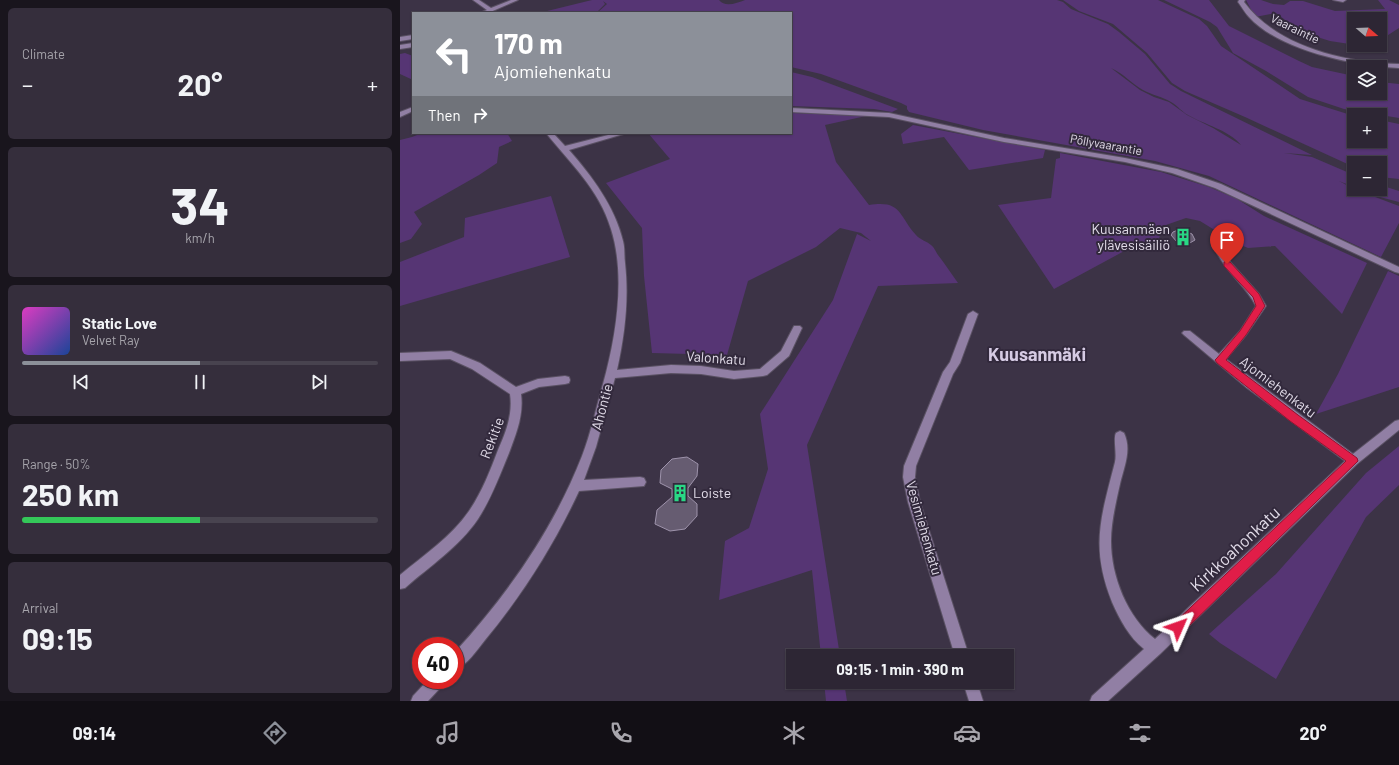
<!DOCTYPE html>
<meta charset="utf-8">
<style>
body{margin:0;font-family:Barlow,sans-serif;background:#352e3c;color:#f1f3f6;height:100vh;display:flex;flex-direction:column;font-size:15px;white-space:nowrap}
*{box-sizing:border-box;margin:0}
p{font-size:13px;color:#a7a5ac}
.icon{flex:none;width:22px;height:22px;fill:none;stroke:currentColor;stroke-width:2;stroke-linecap:round;stroke-linejoin:round}
.map{position:relative;flex:1;overflow:hidden}
.details{display:flex;flex-direction:column;gap:8px;padding:8px;background:#19151d;width:400px}
.details>*{flex:none}
.guide{position:absolute;left:12px;top:12px;width:380px;height:122px;border-radius:0px;box-shadow:0 1px 3px #0004,0 0 0 1px #48434f;background:#8c9099;color:#fff;overflow:hidden}
.needle{width:26px;rotate:109deg}
.controls{position:absolute;left:947px;top:12px;display:grid;gap:8px}
.controls a{display:grid;place-items:center;width:40px;height:40px;border-radius:0px;background:#2d2634;box-shadow:0 1px 3px #0004,0 0 0 1px #48434f;font-size:20px}
.speed{position:absolute;left:12px;top:637px;display:flex;gap:8px;font-size:20px;font-weight:700;text-align:center}
.speed>*{display:grid;place-content:center;width:52px;height:52px;border-radius:50%;background:#2d2634;box-shadow:0 1px 3px #0004,0 0 0 1px #48434f;line-height:1}
.speed .limit{border:6px solid #d22;background:#fff;color:#111}
.pin{position:absolute;display:grid;place-items:center;width:34px;height:34px;color:#fff;margin:-41px -17px;border-radius:50% 50% 50% 0;rotate:-45deg;box-shadow:0 0 4px #0007}
.pin .icon{rotate:45deg}
.me{position:absolute;width:44px;margin:-22px;rotate:47deg;stroke-linejoin:round;filter:drop-shadow(0 0 3px #0008)}
.turn{display:flex;align-items:center;gap:14px;height:84px;padding:0 16px;font-size:18px}
.turn .icon{width:52px;height:52px;stroke-width:2.5}
.turn b{display:block;font-size:28px;line-height:34px}
.then{display:flex;align-items:center;height:38px;padding:0 16px;background:#0003;gap:8px;font-size:15px}
.big{font-size:30px;font-weight:700;line-height:1.1}
.details .card{flex:1;display:flex;flex-direction:column;justify-content:center;gap:6px;min-width:0;padding:0 14px;border-radius:6px;background:#352e3c}
.details .dial{align-items:center;gap:0}
.dial b{font-size:52px;line-height:1}
.song{display:flex;align-items:center;gap:12px}
.cover{width:48px;height:48px;border-radius:6px;background:linear-gradient(135deg,hsl(310 70% 55%),hsl(220 70% 35%))}
.played{height:4px;border-radius:2px;background:linear-gradient(90deg,#8c9099 50%,#48434f 50%)}
.keys{display:flex;justify-content:space-around;direction:ltr}
.heat{display:flex;justify-content:space-between;align-items:center;font-size:22px;direction:ltr}
.charge{height:6px;border-radius:3px;background:linear-gradient(90deg,#34c759 50%,#48434f 0)}
.trip{position:absolute;left:386px;top:649px;width:228px;height:40px;border-radius:0px;background:#2d2634;box-shadow:0 1px 3px #0004,0 0 0 1px #48434f;font-weight:700;line-height:40px;text-align:center}
.menu{display:flex;height:64px;justify-content:space-around;align-items:center;background:#120f15;color:#a7a5ac}
.menu .icon{width:28px;height:28px}
.menu .selected{color:#8c9099}
.menu b{font-size:18px;color:#f1f3f6}
main{display:flex;flex:1;min-height:0}
.map>svg:first-child{display:block}
.green{fill:#563574;fill-rule:evenodd}
.building{fill:#665c71;stroke:#9e93ab}
.lines{fill:none;stroke-linecap:round;stroke-linejoin:round}
.minor-casing{stroke:#5a5163;stroke-width:2}
.minor{fill:#917fa4;fill-rule:evenodd}
.route{fill:#e11d48;stroke:#92132f}
.labels{text-anchor:middle;stroke-width:4;stroke-linejoin:round;paint-order:stroke}
.far-street-label{font-size:12px;fill:#e2dce9;stroke:#32293c}
.poi-label{font-size:14px;fill:#e2dce9;stroke:#32293c;text-anchor:end}
.street-label{font-size:14px;fill:#e2dce9;stroke:#32293c}
.near-street-label{font-size:17px;fill:#e2dce9;stroke:#32293c}
.district-label{font-size:18px;font-weight:bold;fill:#d6cbe4;stroke:#32293c}
</style>
<main>
<section class="details">
<div class="card"><p>Climate</p>
<div class="heat"><a>−</a><b class="big">20°</b><a>+</a></div>
</div>
<div class="card dial"><b>34</b><p>km/h</p></div>
<div class="card">
<div class="song"><i class="cover"></i><div><b>Static Love</b><p>Velvet Ray</p></div></div>
<div class="played"></div>
<div class="keys"><svg class="icon" aria-label="previous" viewBox="0 0 24 24"><path d="M18 5L8 12l10 7zM5 5v14"/></svg><svg class="icon" aria-label="pause" viewBox="0 0 24 24"><path d="M8 5v14M16 5v14"/></svg><svg class="icon" aria-label="next" viewBox="0 0 24 24"><path d="M6 5l10 7-10 7zM19 5v14"/></svg></div>
</div>
<div class="card"><p>Range · 50%</p><b class="big">250 km</b><div class="charge"></div></div>
<div class="card"><p>Arrival</p><b class="big">09:15</b></div>
</section>
<div class="map">
<svg width="999" height="701" viewBox="0 0 999 701">
<rect width="100%" height="100%" fill="#3c3346"/>
<!-- green -->
<g class="green">
<path d="M192,0h127c6,8 18,3 26,0h312l6,2 8,7 37,15 11,8 26,22 25,30 11,7 131,64 -28,-2 28,4 42,18v12l-15,-6 15,8 45,17v17l-18,34 -172,-81 -54,-15 -172,-31 -74,-18 -2,-3v-3l-6,-3 -80,-29 -30,-7v-54h-194l10,-9 -4,-3 2,3 -9,9h-57zM711,68c12,5 21,16 32,22 9,5 20,7 28,12 7,4 11,10 17,13 17,10 41,15 53,30l-28,-17 -26,-13 -18,-13 -15,-5 -14,-7z"/>
<polygon points="663,0 758,0 799,19 807,26 821,46 900,99 954,116 954,141 980,141 980,120 999,124 999,179 980,177 980,163 954,163 954,167 845,117 785,91 772,83 747,53 713,24 679,11"/>
<polygon points="764,0 809,0 829,26 899,61 912,67 954,76 954,93 980,93 980,82 999,84 999,118 944,109 908,97 866,71 833,53 817,27 810,22"/>
<path d="M846,0h15l12,4 11,1 6,-4h13l32,10 50,-2 -7,-9h11l10,5v23l-14,9 -3,12 -52,-8 -16,-5 -25,-13 -13,-10 -21,4zM954,19h26v26h-26z"/>
<polygon points="5,53 13,56 13,80 0,74 0,54"/>
<polygon points="391,72 412,77 498,109 492,112 474,109 391,106"/>
<path d="M391,113l75,3 -41,9 11,37 33,43c33,-5 29,10 47,30 4,5 11,6 15,10 3,2 5,7 7,10 7,9 13,18 20,28l-80,3 -71,159 33,211h-19l-9,-86 -93,30 6,-59 24,-13 19,-59 -8,-55 73,-114 24,-66 14,7 -10,-8 -21,-5 -24,19 -68,34 -21,74 -75,-2 -8,-77 -2,-48 -36,-45 64,-24 -22,-26h143z"/>
<polygon points="513,125 645,150 643,158 569,170 544,137 503,144 501,134"/>
<polygon points="22,133 107,133 112,141 99,147 97,163 79,175 14,212 22,224 11,239 0,243 0,140 12,137"/>
<polygon points="660,153 761,172 809,187 837,199 864,216 967,263 942,314 875,246 848,248 834,242 800,221 786,218 763,226 757,245 728,249 654,289 598,205 651,198 656,159 660,158"/>
<polygon points="980,185 999,191 999,202 972,195 958,189 980,189"/>
<polygon points="151,196 170,257 0,306 0,262 64,237 65,218"/>
<polygon points="988,271 999,276 999,387 916,414 938,374"/>
<polygon points="999,446 999,485 966,517 876,679 820,643 809,634 876,574 966,473"/>
<polygon points="424,682 444,682 447,701 426,701"/>
</g>
<!-- building -->
<g class="building">
<polygon points="778,230 785,231 792,234 795,240 788,244 777,242 771,235 773,232"/>
<polygon points="287,457 298,464 297,476 288,488 288,496 297,504 297,516 285,529 270,531 255,524 257,510 272,497 272,489 260,483 261,470 272,459"/>
</g>
<g class="lines">
<!-- minor casing -->
<g class="minor-casing">
<g id="minor">
<polygon points="73,0 79,0 91,8 111,0 118,0 88,13 80,13 87,10"/>
<path d="M839,0h6l-1,2c33,45 102,61 155,62v4c-44,-2 -119,-17 -150,-51 -4,-4 -7,-10 -11,-15z"/>
<polygon points="933,0 946,0 943,2"/>
<polygon points="13,35 13,39 0,41 0,37"/>
<polygon points="13,43 13,47 0,49 0,45"/>
<polygon points="13,107 13,111 0,117 0,112"/>
<polygon points="391,108 489,113 604,138 725,158 777,169 821,184 999,267 999,273 995,272 815,188 772,173 725,162 604,142 489,117 391,112"/>
<path d="M146,133h7l12,13 51,-13h11l-58,17c23,26 46,57 54,91 2,7 1,15 2,22 4,36 0,71 -8,107l54,-5 30,1 33,5 26,-2 21,-18 13,-25h6l2,2 -13,28 -22,19 -4,1 -29,3 -33,-5 -30,-1 -56,5 -19,69 -12,33 56,-3 4,1 2,4 -2,4 -65,5c-25,54 -56,103 -94,149 -8,10 -18,25 -30,30v-18c53,-58 98,-122 127,-196 9,-23 14,-48 21,-72 13,-47 23,-108 8,-155 -12,-40 -41,-66 -65,-96z"/>
<path d="M821,250l3,1 7,12 28,31 7,12 -20,29 -20,24 127,95 42,-33 4,-1v10l-42,34 -197,190 -52,47h-18l2,-5 52,-47c-15,-12 -24,-29 -32,-47 -22,-55 -11,-85 3,-140 2,-8 -2,-24 1,-29l4,-2 4,2c8,17 0,34 -4,51 -4,18 -9,38 -9,57 0,35 16,76 44,98l190,-178 -98,-73 -63,-53 -2,-2 2,-2h6l29,23 21,-23 16,-25c-10,-20 -29,-33 -39,-53z"/>
<polygon points="573,311 578,314 560,363 553,374 516,466 515,477 520,502 569,656 555,656 508,502 503,477 504,466 543,372 550,362 568,314"/>
<path d="M51,351l29,12 36,24 22,-8 27,-3 4,1 1,3 -1,3 -4,1 -26,3 -18,7c3,21 -5,40 -12,59 -9,22 -18,46 -31,66 -19,28 -48,47 -73,69l-5,1v-14c24,-20 51,-38 69,-64 13,-19 21,-40 29,-61 8,-18 15,-36 12,-56l-38,-25 -22,-10 -50,2v-8z"/>
<polygon points="28,680 45,680 43,685 28,701 11,701 13,696"/>
<polygon points="563,682 577,682 583,701 569,701"/>
</g>
</g>
<!-- minor -->
<use href="#minor" class="minor"/>
</g>
<!-- route -->
<polygon class="route" points="827,261 830,262 859,294 865,306 846,335 826,360 898,415 957,458 958,461 783,632 778,633 774,632 772,627 774,623 946,461 890,421 817,363 815,360 817,358 840,331 856,306 853,297 824,266 824,262"/>
<!-- icons -->
<defs>
<g id="building-bare" transform="scale(1.38)"><path d="M-4-6H4V6H1V3H-1V6H-4ZM-2.5-4.3h1.7v1.8h-1.7ZM.8-4.3h1.7v1.8H.8ZM-2.5-1h1.7V.8h-1.7ZM.8-1h1.7V.8H.8Z" fill="#29d885" stroke="#32293c" stroke-width="2.5" paint-order="stroke"/></g>
</defs>
<g fill-rule="evenodd">
<use href="#building-bare" x="783" y="237"/>
<use href="#building-bare" x="280" y="493"/>
</g>
<g class="labels">
<!-- far-street labels -->
<g class="far-street-label">
<text transform="translate(895 29) rotate(26)" y="4">Vaaraintie</text>
<text transform="translate(706 145) rotate(10)" y="4">Pöllyvaarantie</text>
</g>
<!-- poi labels -->
<g class="poi-label">
<text x="770" y="234">Kuusanmäen<tspan x="770" dy="16">ylävesisäiliö</tspan></text>
<text x="293" y="498" text-anchor="start">Loiste</text>
</g>
<!-- street labels -->
<g class="street-label">
<text transform="translate(316 358) rotate(4)" y="5">Valonkatu</text>
<text transform="translate(878 387) rotate(37)" y="5">Ajomiehenkatu</text>
<text transform="translate(202 407) rotate(-75)" y="5">Ahontie</text>
<text transform="translate(92 438) rotate(-69)" y="5">Rekitie</text>
<text transform="translate(524 528) rotate(74)" y="5">Vesimiehenkatu</text>
</g>
<!-- near-street labels -->
<g class="near-street-label">
<text transform="translate(835 549) rotate(-43)" y="6">Kirkkoahonkatu</text>
</g>
<!-- district labels -->
<g class="district-label">
<text x="637" y="361">Kuusanmäki</text>
</g>
</g>
</svg>
<div class="controls">
<a><svg class="needle" viewBox="-14 -14 28 28"><path d="M0-13l5 13h-10z" fill="#e53935"/><path d="M0 13l5-13h-10z" fill="#a7a5ac"/></svg></a>
<a><svg class="icon" aria-label="layers" viewBox="0 0 24 24"><path d="M12 4l9 5-9 5-9-5zM3 14l9 5 9-5"/></svg></a>
<a>+</a>
<a>−</a>
</div>
<div class="speed"><div class="limit">40</div></div>
<div class="pin" style="left:827px;top:264px;background:#d93025"><svg class="icon" aria-label="arrive" viewBox="0 0 24 24"><path d="M6 21V4h12l-3 4 3 4H6"/></svg></div>
<svg class="me" style="left:778px;top:627px" viewBox="-20 -20 40 40"><path d="M0-17L14 15 0 8-14 15z" fill="#e11d48" stroke="#fff" stroke-width="4"/></svg>
<div class="trip">09:15 · 1 min · 390 m</div>
<div class="guide">
<div class="turn"><svg class="icon" aria-label="left" viewBox="0 0 24 24"><path d="M17 20v-9H6M10 6l-5 5 5 5"/></svg><div><b>170 m</b>Ajomiehenkatu</div></div>
<div class="then">Then<svg class="icon" aria-label="right" viewBox="0 0 24 24"><path d="M7 20v-9h11M14 6l5 5-5 5"/></svg></div>
</div>
</div>
</main>
<nav class="menu">
<b>09:14</b>
<svg class="icon selected" aria-label="directions" viewBox="0 0 24 24"><path d="M12 3l9 9-9 9-9-9zM9 14v-3h6M13 9l2 2-2 2"/></svg>
<svg class="icon" aria-label="music" viewBox="0 0 24 24"><path d="M9 18V5l10-2v13"/><circle cx="6" cy="18" r="3"/><circle cx="16" cy="16" r="3"/></svg>
<svg class="icon" aria-label="phone" viewBox="0 0 24 24"><path d="M5 4h4l2 5-3 2q2 4 5 5l2-3 5 2v4C11 20 4 13 5 4z"/></svg>
<svg class="icon" aria-label="climate" viewBox="0 0 24 24"><path d="M12 3v18M4 7l16 10M4 17L20 7"/></svg>
<svg class="icon" aria-label="car" viewBox="0 0 24 24"><path d="M5 17H2v-5l4-1 3-4h7l3 4 3 1v5h-3M9 17h6M6 11h13"/><circle cx="7" cy="17" r="2"/><circle cx="17" cy="17" r="2"/></svg>
<svg class="icon" aria-label="filters" viewBox="0 0 24 24"><path d="M4 7h16M4 17h16"/><circle cx="9" cy="7" r="2"/><circle cx="15" cy="17" r="2"/></svg>
<b>20°</b>
</nav>
